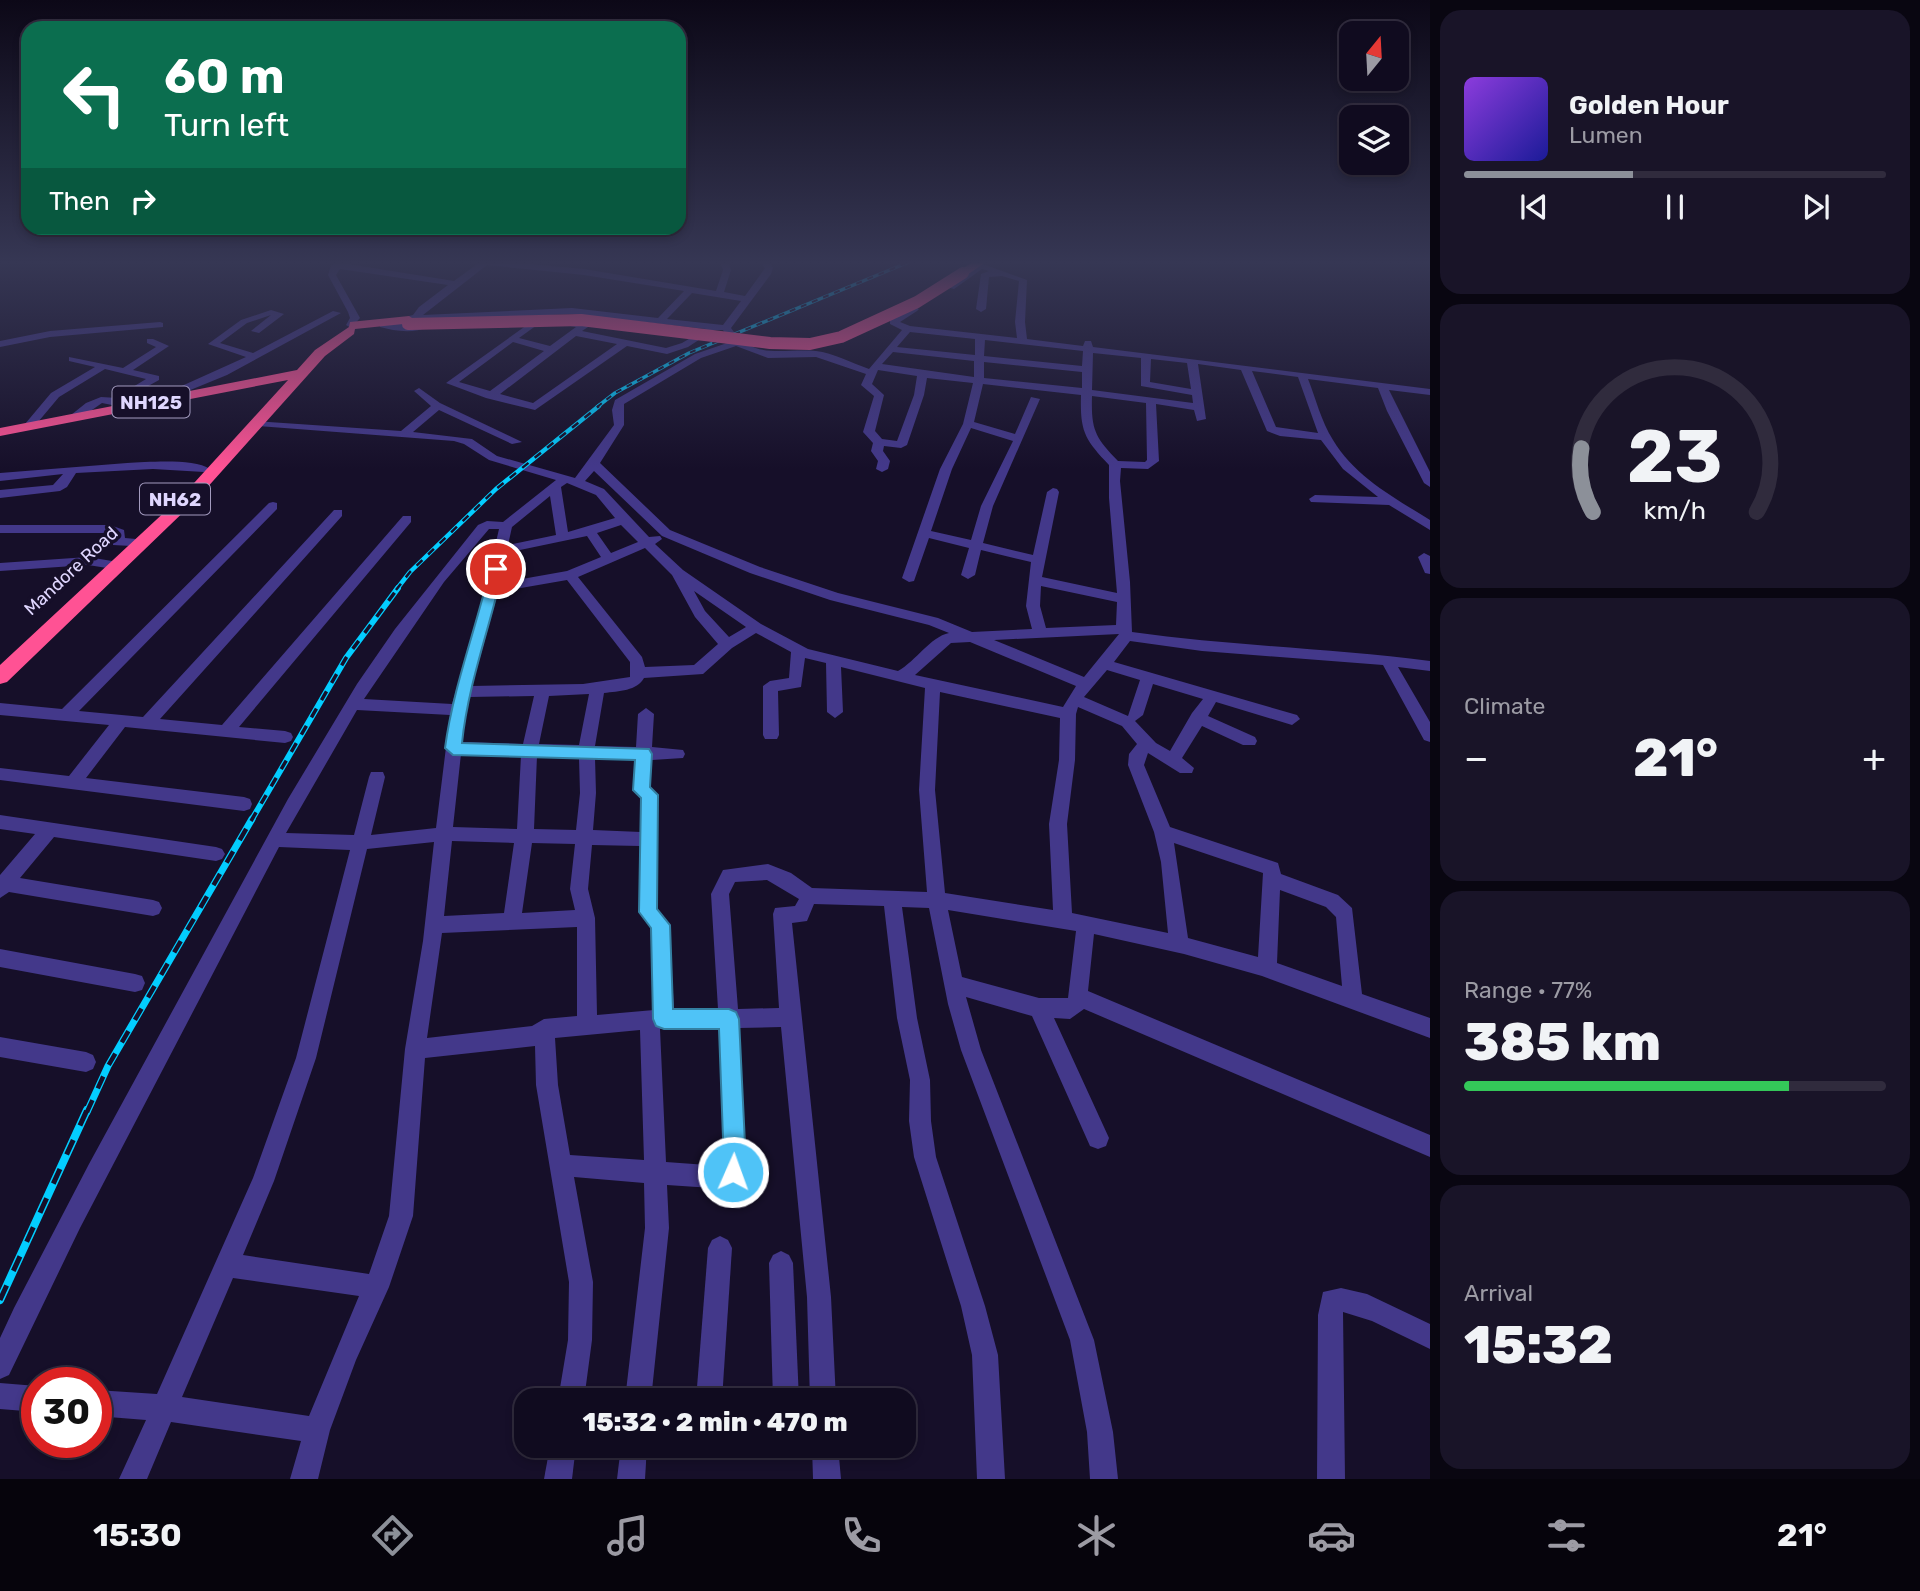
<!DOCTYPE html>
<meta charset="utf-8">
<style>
body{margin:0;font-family:Rubik,sans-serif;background:#191428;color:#f1f3f6;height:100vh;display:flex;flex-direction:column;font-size:26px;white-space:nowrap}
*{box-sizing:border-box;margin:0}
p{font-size:23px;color:#9c9ba4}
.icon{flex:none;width:38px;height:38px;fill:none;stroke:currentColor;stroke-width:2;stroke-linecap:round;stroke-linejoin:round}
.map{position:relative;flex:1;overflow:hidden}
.drawer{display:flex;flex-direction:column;gap:10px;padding:10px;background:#090611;width:490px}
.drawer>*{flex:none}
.banner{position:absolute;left:21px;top:21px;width:665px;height:214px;border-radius:21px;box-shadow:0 4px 10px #0003,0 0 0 2px #302b3d;background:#0b6e4f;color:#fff;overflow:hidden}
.needle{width:46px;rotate:18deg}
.fabs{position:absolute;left:1339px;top:21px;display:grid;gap:14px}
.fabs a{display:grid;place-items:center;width:70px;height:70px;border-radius:14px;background:#100b1f;box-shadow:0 4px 10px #0003,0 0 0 2px #302b3d;font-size:35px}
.speed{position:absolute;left:21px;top:1367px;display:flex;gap:14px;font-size:35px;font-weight:700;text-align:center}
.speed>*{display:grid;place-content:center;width:91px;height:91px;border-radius:50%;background:#100b1f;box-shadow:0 4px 10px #0003,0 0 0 2px #302b3d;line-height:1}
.speed .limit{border:10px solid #d22;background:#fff;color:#111}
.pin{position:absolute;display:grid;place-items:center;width:60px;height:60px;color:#fff;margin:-30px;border:4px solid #fff;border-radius:50%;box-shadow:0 2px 7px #0007}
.me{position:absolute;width:77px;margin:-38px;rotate:2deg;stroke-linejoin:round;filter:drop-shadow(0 0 5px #0008)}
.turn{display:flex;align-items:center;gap:24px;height:147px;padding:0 28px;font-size:32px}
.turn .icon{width:91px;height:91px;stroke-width:2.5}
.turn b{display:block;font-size:49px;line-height:60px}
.then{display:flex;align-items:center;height:66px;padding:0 28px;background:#0003;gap:14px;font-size:26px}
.big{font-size:52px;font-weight:800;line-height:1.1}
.drawer .tile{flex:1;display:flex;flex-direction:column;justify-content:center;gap:10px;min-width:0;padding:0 24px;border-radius:21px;background:#191428}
.drawer .dial{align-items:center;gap:0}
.dial svg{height:182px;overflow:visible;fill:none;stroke:#302b3d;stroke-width:7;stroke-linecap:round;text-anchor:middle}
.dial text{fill:#f1f3f6;stroke:none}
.song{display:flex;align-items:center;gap:21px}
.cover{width:84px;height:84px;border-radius:10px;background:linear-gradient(135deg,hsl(270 70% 55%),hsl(240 70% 35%))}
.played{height:7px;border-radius:4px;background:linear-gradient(90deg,#8c9099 40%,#302b3d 40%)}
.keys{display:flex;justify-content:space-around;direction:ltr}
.heat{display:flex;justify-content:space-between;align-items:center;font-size:38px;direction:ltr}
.charge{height:10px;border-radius:5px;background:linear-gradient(90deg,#34c759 77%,#302b3d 0)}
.trip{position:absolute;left:514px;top:1388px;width:402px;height:70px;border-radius:21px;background:#100b1f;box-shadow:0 4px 10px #0003,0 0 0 2px #302b3d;font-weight:800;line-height:70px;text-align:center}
.tabs{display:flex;height:112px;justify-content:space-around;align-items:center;background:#06040c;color:#9c9ba4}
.tabs .icon{width:49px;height:49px}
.tabs .on{color:#8c9099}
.tabs b{font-size:32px;color:#f1f3f6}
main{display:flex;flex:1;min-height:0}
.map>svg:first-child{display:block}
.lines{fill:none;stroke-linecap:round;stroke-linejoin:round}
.minor{fill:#43388a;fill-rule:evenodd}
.highway{fill:#ff5294;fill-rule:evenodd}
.rail-far4-casing{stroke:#03cdff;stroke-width:3.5}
.rail-far3-casing{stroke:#03cdff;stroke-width:4.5}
.rail-far2-casing{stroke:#03cdff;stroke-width:6}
.rail-far1-casing{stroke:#03cdff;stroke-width:7}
.rail-casing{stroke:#03cdff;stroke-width:8}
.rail-far4{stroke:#160f29;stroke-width:2;stroke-dasharray:6;stroke-linecap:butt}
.rail-far3{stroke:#160f29;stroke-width:2.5;stroke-dasharray:8;stroke-linecap:butt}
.rail-far2{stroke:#160f29;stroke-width:3.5;stroke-dasharray:10;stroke-linecap:butt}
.rail-far1{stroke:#160f29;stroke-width:4.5;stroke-dasharray:13;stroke-linecap:butt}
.rail{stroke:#160f29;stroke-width:5;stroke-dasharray:16;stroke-linecap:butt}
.highway-bridge{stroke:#ff5294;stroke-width:12}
.route{fill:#4fc3f7;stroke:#337fa1;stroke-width:2}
.labels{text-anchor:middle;stroke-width:7;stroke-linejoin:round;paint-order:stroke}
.far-street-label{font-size:18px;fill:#e0d7ff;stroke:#160f29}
.shield{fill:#160f29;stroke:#a39bbf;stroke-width:2}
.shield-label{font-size:19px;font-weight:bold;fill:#e0d7ff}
</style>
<main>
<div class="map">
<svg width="1430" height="1479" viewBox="0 0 1430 1479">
<rect width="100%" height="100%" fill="#160f29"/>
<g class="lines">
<!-- minor -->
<g class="minor">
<path d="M336,262l118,19 26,-19h29l75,7 132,22 7,-21 -3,-8h8l3,8 -7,22 21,4 20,-28 -4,-6h8l4,6 -2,6 -40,54c22,33 52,20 85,23 17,2 36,12 53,18l33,-39 -12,-6v-4l24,-14 5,3 -2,2 -17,11 10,4 107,12 -2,-16 4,-41 -17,-5 -13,1 -3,32 -5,3 -5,-3 5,-35 8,-3 -7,-2 -28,20 -7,-2 28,-21 -2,-4h4l50,18 -2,42 2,17 56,7 2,-5h6l2,6 337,42v6l-41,-5 41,82v15l-6,-4 -37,-72 -9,-23 -70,-9c8,20 13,42 25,61 22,37 62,58 97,80v10l-41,-25 -78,-3 -2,-3 6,-4 63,2 -35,-28 -22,-29 -41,-4 -13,-5 -26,-61 -43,-6 8,55 -9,2 -3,-11 -38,-6 3,57 -11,8 -27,-1 -1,13 10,101 2,50c99,14 199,16 298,29v10l-32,-4 32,55v20l-6,-2 -41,-75 -181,-14 -72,-10 -16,21 183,53 3,4 -8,6 -76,-23 -8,14 47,21 2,4 -2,4h-12l-41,-19 -20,32 12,10 -2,5h-12l-32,-20 -4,12 26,62 108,36 3,11 57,21 14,13 10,86 68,24v20l-168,-62 -78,-22 -90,-20 -6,57 342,144v22l-346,-148 -14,10 -16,-1 55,120 -3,8 -8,3 -8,-3 -58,-130 -66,-19 15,53 113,290 19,92 5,47h-28l-3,-47 -17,-92 -109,-290 -13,-46 -19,-96 -27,-1 15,111 13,62 1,41 5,36 49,149 13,49 7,124h-28l-5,-124 -11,-49 -47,-149 -5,-36 1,-41 -13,-62 -13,-112 -70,-2 -7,17 -15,2 39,374 5,103h-26l-3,-103 -26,-270 -42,1 7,137 -11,21 -8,3 -60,-4 2,43 -18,172h-26l20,-172 -1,-45 -70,-6 19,105 -1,58 -8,60h-26l10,-60 1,-58 -33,-197 -1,-39 -110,12 -12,158 -24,71 -33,73 -26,70 -12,49h-28l11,-38 -130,-19 -24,57h-28l27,-59 -50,-4v-26l61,4 96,-216 43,-120 54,-208 -71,-3 -199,381 -71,147 -9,4v-41l14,-30 75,-144 199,-365 69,-115 38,-55 83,-104 9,-4 16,1 53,-42 -67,-20 -25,-16 -10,-3 -196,-15 -4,-1v-4l147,10 30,-25 -17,-15 5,-3 21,15 82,39 -10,2 -73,-34 -26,22 59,7 25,17 78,22 39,-53 -2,-15 3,-10 80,-46 35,-12 -7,-12h-9l-26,17 -21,7 -40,-8 -92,64 -49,-12 -40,-15 88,-63 5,3 -2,2 -18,13 31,8 26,-19 -12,-2 -2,-2 5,-3 21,3v4l-6,4 84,17 16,-5 24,-14 -134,-15 -160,7 -5,-3 2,-2 4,-1 6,-8 29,-22 -108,-16 -4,6 24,43 -9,10 -5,-3 4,-7 -2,-6 -20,-37 3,-9zM487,265l97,10 100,16 -26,27 -86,-10 -149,7zM692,293l49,8 -18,24 -56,-6zM910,332l65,7v16l-78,-8zM576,336l41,8 -84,59 -33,-9zM985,340l98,11 -1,15 -98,-10zM513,342l31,9 -54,40 -31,-9zM736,346l32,12 48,-1 50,17 -5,11 13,11 -11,36 10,11 -2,8 7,10 -2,8 6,3 6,-3 2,-8 -7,-10 1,-5 17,2 6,-3 17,-50 3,-17 46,5 -10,41 -23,45 -38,109 7,4 5,-1 15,-43 40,10 -8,27 7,4 7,-4 6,-25 50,12 -5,44 6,23 -60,3 -34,-14 -100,-25 -78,-26 -90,-37 -70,-67 24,-38v-21l77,-46zM893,352l81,9v16l-92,-13zM1093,353l48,5v28l51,9 1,8 -101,-13zM1151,359l36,4 4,26 -41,-7zM984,362l98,10v16l-98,-10zM878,370l39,6 -3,19 -17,46 -15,-2 -7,-8 9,-36 -12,-11zM1252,371l46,6 20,56 -42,-6zM983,384l98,11c-1,36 3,44 28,70v33l8,95 -75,-16 17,-85 -2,-3 -4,-1 -6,4 -14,63 -50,-12 10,-37 47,-107 -9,-2 -16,37 -41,-12zM1092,396l54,7 1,57 -2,2 -27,-1c-23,-24 -27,-31 -26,-65zM971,428l42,13 -32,65 -10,34 -40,-9 21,-62zM594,471l68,65 88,37 80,27 99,25 20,8c-19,4 -33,28 -51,38l-90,-22 -47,-25 -78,-54 -28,-26 7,-5 -2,-3 -11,1 -45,-48 -19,-8zM567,483l29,12 19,23 -47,14 -7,-45zM550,496l6,39 -48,10 4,-18zM621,525l17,17 -27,11 -14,-20zM489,529h10l-20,86 -27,89 -88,-5 80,-117zM587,536l14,21 -34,14 -67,12 6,-30zM645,548l27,27 23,42 23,27 -24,21 -49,2 -3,-10 -64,-80zM567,580l63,82v15l-47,7 -111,2 26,-94zM1041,586l76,16 -1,23 -70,3 -6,-22zM694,591l52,36 -17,10 -24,-26zM756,633l35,19 -2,26 -19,3 -7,5v49l2,4h12l2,-4 -1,-44 23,-4 4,-29 21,5 1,49 8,6 8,-6 -2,-45 84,21 -6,102 8,102 -115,-4 -21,-15 -23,-9 -45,6 -12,24 7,115h-44l-5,-84 -12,-16 1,-114 -8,-7 2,-28 31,-2 2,-4 -2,-4 -31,-3 2,-33 -8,-6 -8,6 -2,33 -41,-1 9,-53c15,-2 33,-2 40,-15l59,-4 29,-26zM1119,634l-35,43 -90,-37zM970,642l106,44 -13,21 -148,-32 36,-32zM1107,670l33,10 -12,36 -44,-19zM1153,684l50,15 -11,14 -22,38 -14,-8 -21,-22 8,-6zM940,692l120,26 -1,42 -10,64 4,86 -108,-17 -10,-103zM589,694l-10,51 -40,-1 10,-48zM534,696l-11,48 -61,-2 7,-45zM1078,707l44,19 15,18 -8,10 -1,11 26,67 7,30 7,71 -96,-20 -5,-89 8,-64 1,-46zM357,710l93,5 -14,113 -65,7 14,-58 -2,-5h-12l-2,5 -15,58 -68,-2zM461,754l60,2 -4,73 -64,-2zM537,756l42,2 1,35 -4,37 -42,-1zM595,758l41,1 -2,32 8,7 -1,34 -48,-2 3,-37zM452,841l62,2 -10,70 -60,3zM434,842l-11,99 -18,108 -16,167 -20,58 -126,-19 31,-74 42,-123 51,-209zM532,843l43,1 -5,45 5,21 -53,3zM1174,843l89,30 -5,84 -70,-19zM592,845l48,1 -1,66 12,16 3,82 -57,5 -2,-97 -7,-29zM767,880l32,19 -4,7 -20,2 -2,6 6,94 -41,1 -9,-115 6,-12zM1280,890l46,17 10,10 6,69 -65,-23zM948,910l128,21 -8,67h-29l-77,-21zM577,927v89l-33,3 -12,7 -105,12 15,-105zM660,1029h59l5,133 -3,4 -55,-4zM640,1030l4,130 -74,-5 -12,-70 -3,-47zM233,1278l126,18 -50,120 -127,-19z"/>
<polygon points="271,310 284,314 259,333 251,331 271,315 247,323 220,343 253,353 333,311 341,313 227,375 183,393 175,393 175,389 246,357 208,344 241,320"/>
<polygon points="160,322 163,323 163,327 50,337 0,347 0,341 50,331"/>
<path d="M383,322c14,4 32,-1 44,5 -13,7 -33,4 -47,0v-4z"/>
<polygon points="147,339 153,339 169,346 133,370 159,376 159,380 132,395 128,394 128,390 146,379 105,369 59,397 33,428 25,428 25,424 51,393 95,367 69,361 69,357 123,368 156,347 147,343"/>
<polygon points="101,397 118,398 137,406 132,409 102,403 79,419 71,419 71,415 86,403"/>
<path d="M127,463c21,-1 67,-5 83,6l-6,3 -51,-3 -77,4 -9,14 -7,4 -60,7v-8l53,-5 10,-11 -63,7v-8z"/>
<polygon points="273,502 277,503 277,509 79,711 143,717 334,510 342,510 342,516 160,719 222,725 403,516 411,516 411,522 239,727 285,731 291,733 293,737 291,741 285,743 125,727 86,778 244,797 250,799 252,804 250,809 244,811 0,780 0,768 69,776 109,725 0,715 0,703 62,709 269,503"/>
<polygon points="0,525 110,525 124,530 125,538 136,539 137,542 131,546 113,545 113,535 108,533 0,533"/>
<polygon points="1424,553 1430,556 1430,574 1425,573 1418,557"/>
<polygon points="88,557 112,561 114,564 107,568 88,565 0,571 0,563"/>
<polygon points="0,815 216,847 222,849 225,854 222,859 216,861 54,837 20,878 153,900 159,902 162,908 159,914 153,916 9,892 0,898 0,875 35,834 0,829"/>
<polygon points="0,949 135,974 142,976 145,983 142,990 135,992 0,967"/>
<polygon points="0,1037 86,1052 93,1055 96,1062 93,1069 86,1072 0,1057"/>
<polygon points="720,1236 728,1240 732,1248 722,1400 696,1400 708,1248 712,1240"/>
<polygon points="781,1251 789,1255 793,1263 799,1400 773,1400 769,1263 773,1255"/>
<polygon points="1341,1288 1367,1294 1430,1324 1430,1349 1372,1321 1343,1312 1345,1479 1317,1479 1318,1315 1323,1292"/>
<polygon points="0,1383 37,1386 37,1412 0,1409"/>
<polygon points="550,1446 576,1446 572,1479 544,1479"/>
<polygon points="621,1446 647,1446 645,1479 617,1479"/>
<polygon points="812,1446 838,1446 841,1479 813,1479"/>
</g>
<!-- highway -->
<g class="highway">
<polygon points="973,262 986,262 967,275 959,275 959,271"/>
<polygon points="409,316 415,320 413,323 355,329 354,334 325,356 196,500 7,682 0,684 0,665 184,494 288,380 0,436 0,428 297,370 315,350 349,327 350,322"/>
</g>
<!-- rail-far4 casing -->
<g class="rail-far4-casing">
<polyline id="rail-far4" points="597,407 615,393 689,353 909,262"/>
</g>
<!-- rail-far3 casing -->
<g class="rail-far3-casing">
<polyline id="rail-far3" points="396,590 410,572 496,489 599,406"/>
</g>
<!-- rail-far2 casing -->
<g class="rail-far2-casing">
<polyline id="rail-far2" points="251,821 346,658 398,588"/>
</g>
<!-- rail-far1 casing -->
<g class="rail-far1-casing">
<polyline id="rail-far1" points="87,1112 108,1066 252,819"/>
</g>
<!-- rail casing -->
<g class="rail-casing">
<polyline id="rail" points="0,1300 87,1110"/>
</g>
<!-- rail-far4 -->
<use href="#rail-far4" class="rail-far4"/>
<!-- rail-far3 -->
<use href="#rail-far3" class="rail-far3"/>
<!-- rail-far2 -->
<use href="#rail-far2" class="rail-far2"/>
<!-- rail-far1 -->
<use href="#rail-far1" class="rail-far1"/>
<!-- rail -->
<use href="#rail" class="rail"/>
<!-- highway-bridge -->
<polyline class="highway-bridge" points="408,324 581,320 770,343 810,344 841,337 917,302 963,273"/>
</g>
<!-- sky -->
<linearGradient id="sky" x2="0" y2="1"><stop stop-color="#0c0817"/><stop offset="0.56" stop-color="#363754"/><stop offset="1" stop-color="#363754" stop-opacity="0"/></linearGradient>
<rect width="1430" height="469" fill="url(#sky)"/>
<!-- route -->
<path class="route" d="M496,565l7,4c-13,58 -35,115 -41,174l187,6 3,5 -2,33 8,8 -1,114 13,16 3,84h56l7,3 3,7 7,146 -5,15 -8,4 -8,-4 -4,-8 3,-7 -5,-136h-55l-8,-3 -3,-7 -2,-91 -12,-16 2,-114 -8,-8 2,-30 -182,-5 -8,-7c8,-61 31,-119 45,-179z"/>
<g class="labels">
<!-- far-street labels -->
<g class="far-street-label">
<text transform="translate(71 571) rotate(-43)" y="6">Mandore Road</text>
</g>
<!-- shield labels -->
<g class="shield">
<rect x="112.5" y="386.5" width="77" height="31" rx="5"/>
<rect x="140" y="483.5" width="70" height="31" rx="5"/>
</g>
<g class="shield-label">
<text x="151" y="409">NH125</text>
<text x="175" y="506">NH62</text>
</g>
</g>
</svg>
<div class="fabs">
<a><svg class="needle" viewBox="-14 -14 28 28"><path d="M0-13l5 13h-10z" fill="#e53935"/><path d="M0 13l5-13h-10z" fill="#9c9ba4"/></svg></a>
<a><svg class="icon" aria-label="layers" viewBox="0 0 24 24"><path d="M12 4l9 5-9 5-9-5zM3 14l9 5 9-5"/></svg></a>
</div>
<div class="speed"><div class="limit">30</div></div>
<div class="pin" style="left:496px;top:569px;background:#d93025"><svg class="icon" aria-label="arrive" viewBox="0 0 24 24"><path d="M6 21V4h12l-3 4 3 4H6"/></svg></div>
<svg class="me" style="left:733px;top:1172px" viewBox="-20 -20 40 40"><circle r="17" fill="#4fc3f7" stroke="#fff" stroke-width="3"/><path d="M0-11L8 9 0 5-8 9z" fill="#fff"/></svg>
<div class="trip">15:32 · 2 min · 470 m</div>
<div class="banner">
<div class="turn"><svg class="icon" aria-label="left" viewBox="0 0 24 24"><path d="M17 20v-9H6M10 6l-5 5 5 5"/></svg><div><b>60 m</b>Turn left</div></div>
<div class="then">Then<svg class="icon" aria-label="right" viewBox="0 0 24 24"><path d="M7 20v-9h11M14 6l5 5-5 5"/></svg></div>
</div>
</div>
<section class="drawer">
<div class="tile">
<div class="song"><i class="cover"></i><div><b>Golden Hour</b><p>Lumen</p></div></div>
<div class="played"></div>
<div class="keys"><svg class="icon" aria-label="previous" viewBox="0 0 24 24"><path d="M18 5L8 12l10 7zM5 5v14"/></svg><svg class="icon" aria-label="pause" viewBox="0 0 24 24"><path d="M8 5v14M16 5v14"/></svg><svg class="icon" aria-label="next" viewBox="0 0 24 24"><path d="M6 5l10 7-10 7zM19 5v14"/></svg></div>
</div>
<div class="tile dial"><svg viewBox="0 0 100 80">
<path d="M14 69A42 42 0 1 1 86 69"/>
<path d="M14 69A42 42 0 0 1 9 41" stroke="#8c9099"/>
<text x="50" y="56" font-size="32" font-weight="700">23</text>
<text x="50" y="72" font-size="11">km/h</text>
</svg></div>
<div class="tile"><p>Climate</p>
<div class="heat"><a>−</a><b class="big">21°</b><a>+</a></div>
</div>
<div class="tile"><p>Range · 77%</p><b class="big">385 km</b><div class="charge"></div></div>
<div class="tile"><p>Arrival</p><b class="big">15:32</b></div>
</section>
</main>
<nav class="tabs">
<b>15:30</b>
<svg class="icon on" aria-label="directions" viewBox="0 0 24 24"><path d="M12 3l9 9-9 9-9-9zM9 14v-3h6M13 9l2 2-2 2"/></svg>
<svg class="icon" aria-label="music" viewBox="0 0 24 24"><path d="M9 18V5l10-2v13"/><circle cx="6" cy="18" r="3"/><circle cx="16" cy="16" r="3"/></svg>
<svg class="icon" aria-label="phone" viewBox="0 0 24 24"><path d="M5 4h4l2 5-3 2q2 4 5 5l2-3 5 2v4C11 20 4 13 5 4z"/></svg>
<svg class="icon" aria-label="climate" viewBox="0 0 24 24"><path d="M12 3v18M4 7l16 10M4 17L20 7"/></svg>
<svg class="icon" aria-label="car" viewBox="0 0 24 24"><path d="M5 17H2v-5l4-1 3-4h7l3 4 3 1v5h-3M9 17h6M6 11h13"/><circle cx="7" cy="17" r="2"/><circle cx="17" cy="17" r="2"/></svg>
<svg class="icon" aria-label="filters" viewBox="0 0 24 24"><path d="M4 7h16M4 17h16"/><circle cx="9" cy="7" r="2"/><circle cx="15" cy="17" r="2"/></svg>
<b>21°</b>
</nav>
